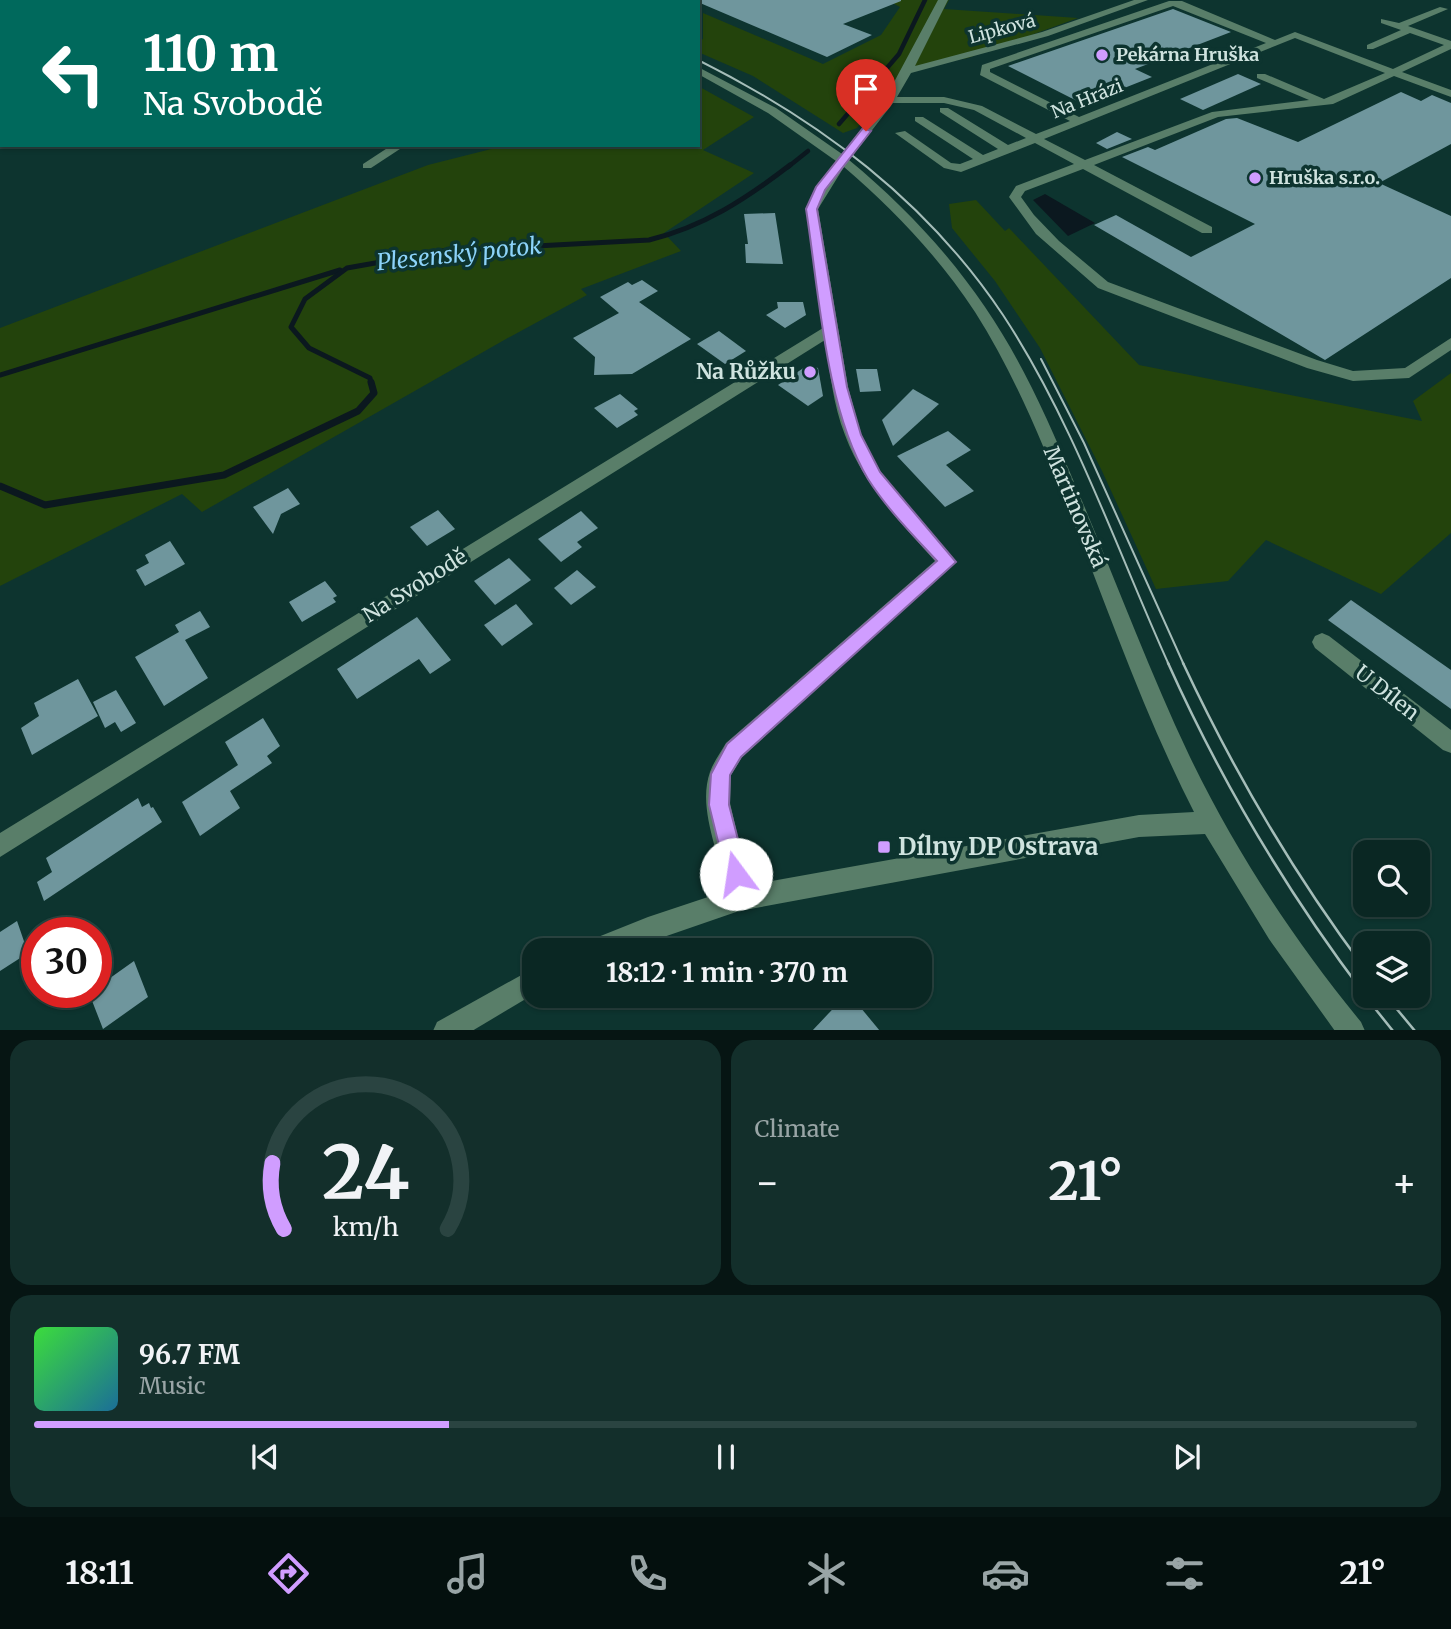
<!DOCTYPE html>
<meta charset="utf-8">
<style>
body{margin:0;font-family:Merriweather,serif;background:#132f2b;color:#f1f3f6;height:100vh;display:flex;flex-direction:column;font-size:26px;white-space:nowrap}
*{box-sizing:border-box;margin:0}
p{font-size:23px;color:#99a5a6}
.icon{flex:none;width:38px;height:38px;fill:none;stroke:currentColor;stroke-width:2;stroke-linecap:round;stroke-linejoin:round}
.map{position:relative;height:1030px;overflow:hidden}
.sheet{display:flex;flex-direction:column;gap:10px;padding:10px;background:#061513;flex:1}
.sheet>*{flex:none}
.guide{position:absolute;left:0px;top:0px;width:700px;height:147px;box-shadow:0 2px 5px #0004,0 0 0 2px #2a4441;background:#00695c;color:#fff;overflow:hidden}
.tools{position:absolute;left:1353px;top:840px;display:grid;gap:14px}
.tools a{display:grid;place-items:center;width:77px;height:77px;border-radius:14px;background:#0a2723;box-shadow:0 2px 5px #0004,0 0 0 2px #2a4441;font-size:35px}
.speed{position:absolute;left:21px;top:917px;display:flex;gap:14px;font-size:35px;font-weight:700;text-align:center}
.speed>*{display:grid;place-content:center;width:91px;height:91px;border-radius:50%;background:#0a2723;box-shadow:0 2px 5px #0004,0 0 0 2px #2a4441;line-height:1}
.speed .limit{border:10px solid #d22;background:#fff;color:#111}
.pin{position:absolute;display:grid;place-items:center;width:60px;height:60px;color:#fff;margin:-72px -30px;border-radius:50% 50% 50% 0;rotate:-45deg;box-shadow:0 0 7px #0007}
.pin .icon{rotate:45deg}
.me{position:absolute;width:77px;margin:-38px;rotate:346deg;stroke-linejoin:round;filter:drop-shadow(0 0 5px #0008)}
.turn{display:flex;align-items:center;gap:24px;height:147px;padding:0 28px;font-size:32px}
.turn .icon{width:91px;height:91px;stroke-width:2.5}
.turn b{display:block;font-size:49px;line-height:60px}
.big{font-size:52px;font-weight:700;line-height:1.1}
.sheet .tile{flex:1;display:flex;flex-direction:column;justify-content:center;gap:10px;min-width:0;padding:0 24px;border-radius:21px;background:#132f2b}
.sheet .dial{align-items:center;gap:0}
.dial svg{height:182px;overflow:visible;fill:none;stroke:#2a4441;stroke-width:7;stroke-linecap:round;text-anchor:middle}
.dial text{fill:#f1f3f6;stroke:none}
.song{display:flex;align-items:center;gap:21px}
.cover{width:84px;height:84px;border-radius:10px;background:linear-gradient(135deg,hsl(120 70% 55%),hsl(200 70% 35%))}
.played{height:7px;border-radius:4px;background:linear-gradient(90deg,#d09dff 30%,#2a4441 30%)}
.keys{display:flex;justify-content:space-around;direction:ltr}
.heat{display:flex;justify-content:space-between;align-items:center;font-size:38px;direction:ltr}
.sheet .tiles{flex:1;display:grid;gap:10px;grid-template-columns:1fr 1fr}
.tile:last-child{grid-column:span 2}
.trip{position:absolute;left:522px;top:938px;width:410px;height:70px;border-radius:21px;background:#0a2723;box-shadow:0 2px 5px #0004,0 0 0 2px #2a4441;font-weight:700;line-height:70px;text-align:center}
.dock{display:flex;height:112px;justify-content:space-around;align-items:center;background:#04100e;color:#99a5a6}
.dock .icon{width:49px;height:49px}
.dock .selected{color:#d09dff}
.dock b{font-size:32px;color:#f1f3f6}
.map>svg:first-child{display:block}
.green{fill:#23430c}
.water{fill:#0b181f}
.lines{fill:none;stroke-linecap:round;stroke-linejoin:round}
.stream-far2{stroke:#0b181f;stroke-width:4.5}
.stream-far1{stroke:#0b181f;stroke-width:5}
.stream{stroke:#0b181f;stroke-width:7}
.building{fill:#6f969d}
.minor{fill:#597e69;fill-rule:evenodd}
.tram-far1{stroke:#a5bdb9;stroke-width:2}
.tram{stroke:#a5bdb9;stroke-width:2.5}
.route{fill:#d09dff;stroke:#8766a6;stroke-width:2}
.poi-dot{fill:#d09dff;stroke:#0d342f;stroke-width:2.5}
.labels{text-anchor:middle;stroke-width:7;stroke-linejoin:round;paint-order:stroke}
.far-street-label{font-size:18px;fill:#cfe3df;stroke:#0d342f}
.far-poi-label{font-size:18px;font-weight:bold;fill:#cfe3df;stroke:#0d342f;text-anchor:start}
.poi-label{font-size:21px;font-weight:bold;fill:#cfe3df;stroke:#0d342f;text-anchor:end}
.street-label{font-size:21px;fill:#cfe3df;stroke:#0d342f}
.water-label{font-size:23px;font-style:italic;fill:#8cd3fa;stroke:#0d342f}
.near-poi-label{font-size:24px;font-weight:bold;fill:#cfe3df;stroke:#0d342f;text-anchor:start}
</style>
<div class="map">
<svg width="1451" height="1031" viewBox="0 0 1451 1031">
<rect width="100%" height="100%" fill="#0d342f"/>
<!-- green -->
<g class="green">
<polygon points="887,0 949,0 944,9 1078,18 968,58 905,69 857,128 843,133 753,76 698,52 698,41 703,39 703,13 823,64 881,35 900,7"/>
<polygon points="698,86 754,117 703,150 754,173 664,233 681,251 581,289 587,295 506,339 202,512 182,494 0,586 0,328 428,165 507,145 698,145"/>
<polygon points="976,200 1005,231 1009,228 1139,365 1422,421 1413,401 1451,373 1451,533 1381,594 1266,540 1228,581 1156,589 1102,471 1040,348 995,281 952,228 949,204"/>
</g>
<!-- water -->
<polygon class="water" points="1045,194 1095,223 1068,236 1033,200"/>
<g class="lines">
<!-- stream-far2 -->
<g class="stream-far2">
<polyline points="839,124 899,54 925,0"/>
<polyline points="788,167 808,151"/>
</g>
<!-- stream-far1 -->
<g class="stream-far1">
<polyline points="0,375 340,270"/>
<path d="M371,383l-1,-5 -61,-30 -18,-21 14,-28 42,-31 96,-17 206,-11c54,-13 97,-41 141,-75"/>
</g>
<!-- stream -->
<polyline class="stream" points="0,486 45,505 224,475 358,411 374,393 371,382"/>
</g>
<!-- building -->
<g class="building">
<polygon points="693,0 901,0 901,1 843,24 872,35 827,57"/>
<polygon points="1173,9 1231,32 1135,69 1152,77 1099,98 1094,96 1079,102 1008,66"/>
<polygon points="1238,74 1261,84 1203,110 1180,99"/>
<polygon points="1401,92 1421,101 1432,95 1451,103 1451,144 1379,183 1451,216 1451,278 1325,360 1094,225 1116,215 1191,257 1255,224 1122,157 1148,147 1155,150 1226,119 1237,118 1298,142"/>
<polygon points="1117,132 1132,139 1107,149 1096,143"/>
<polygon points="775,213 783,264 746,263 745,244 748,244 744,214"/>
<polygon points="642,280 658,291 639,302 691,339 632,374 594,375 595,357 573,338 619,313 600,297 628,282 632,285"/>
<polygon points="777,302 803,302 806,315 785,328 766,315 778,308"/>
<polygon points="719,331 746,351 725,364 697,344"/>
<polygon points="808,365 818,368 823,396 808,406 778,385"/>
<polygon points="856,369 877,369 881,391 860,392"/>
<polygon points="913,389 939,404 893,446 882,420"/>
<polygon points="620,394 638,409 634,411 638,415 617,428 594,408"/>
<polygon points="948,431 971,450 946,465 974,491 945,507 897,456"/>
<polygon points="288,488 300,504 281,514 273,534 253,507"/>
<polygon points="438,510 455,529 427,546 410,527"/>
<polygon points="581,511 598,528 577,542 582,547 561,562 538,539"/>
<polygon points="170,541 185,564 145,586 136,570 149,563 145,555"/>
<polygon points="509,558 531,580 495,605 474,581"/>
<polygon points="577,570 596,587 571,605 554,588"/>
<polygon points="325,581 337,596 333,598 336,602 302,622 289,602"/>
<polygon points="1351,600 1451,670 1451,709 1328,620"/>
<polygon points="516,604 533,624 502,646 484,625"/>
<polygon points="200,611 210,627 185,640 208,678 164,706 135,657 179,632 175,625"/>
<polygon points="417,617 451,660 430,674 419,659 357,699 337,669"/>
<polygon points="78,679 98,716 32,755 21,728 39,716 34,703"/>
<polygon points="116,690 136,723 121,732 115,722 105,728 93,702"/>
<polygon points="263,718 280,746 267,756 272,763 230,791 240,808 200,836 182,802 238,765 225,742"/>
<polygon points="138,798 142,807 149,803 151,808 153,807 162,822 44,901 37,882 52,872 46,858"/>
<polygon points="17,921 28,953 0,971 0,932"/>
<polygon points="134,961 148,997 103,1029 89,993 96,992 96,988"/>
<polygon points="845,996 851,996 880,1031 812,1031"/>
</g>
<g class="lines">
<!-- minor -->
<g class="minor">
<polygon points="109,0 125,0 108,2"/>
<polygon points="181,0 196,0 197,2 183,2"/>
<polygon points="540,0 553,0 554,2 542,2"/>
<path d="M938,0h10l-33,66 127,-34 92,-32h14l-100,36 -137,37 -14,24h47l38,9 54,28 34,-13 -90,-46 2,-10 187,-64h13l93,39 20,-8 98,37 51,-24 -34,-12 -37,16h-6v-4l34,-15 -20,-7v-4l18,4 41,-16 8,2 -40,17 43,15v8l-49,23 49,18v7l-57,-21 -61,28 -115,13 -124,48 118,62v6h-10l-119,-64 -58,22 -4,6 13,18 25,26 49,41 209,78 36,11 52,-3 46,-30v12l-42,28 -56,3 -46,-13 -209,-80 -62,-54 -27,-37 7,-11 58,-22 -39,-21 -74,29 -17,-4 -49,-35 10,-2 46,32 9,1 13,-5 -58,-38v-4h8l60,38 15,-6 -58,-37v-4h8l60,37 18,-7 -52,-28 -30,-7h-51l-44,57c52,43 98,91 136,147 37,54 64,115 89,175 39,91 73,184 115,273 46,96 105,185 172,267l4,9h-30l-66,-92 -64,-105 -66,3 -400,74 -113,39h-41l3,-9 60,-24 78,-26c-6,-37 -29,-82 -16,-119 4,-11 11,-20 16,-29l209,-182c-34,-38 -72,-77 -90,-126 -12,-30 -15,-64 -20,-95l-825,517v-24l823,-505 -17,-119 30,-48 -68,-48 -70,-39v-7l78,41 66,46 44,-57zM1173,6l93,37 -187,74 -89,-45v-3zM1295,38l90,35 -61,26 -59,-25h-8v4l52,22 -97,12 -127,48 -41,-21zM844,167c49,42 95,90 131,145 40,63 68,132 95,201 39,100 75,203 124,299l-55,3 -390,70 -19,-82 1,-28 11,-18 214,-195 -54,-61 -22,-30 -19,-36 -13,-48 -30,-178z"/>
<polygon points="392,145 406,145 371,168 363,168 363,164"/>
<polygon points="1322,633 1329,636 1451,730 1451,753 1443,750 1315,648 1312,642 1315,636"/>
<polygon points="534,968 534,994 472,1031 433,1031 437,1022"/>
</g>
<!-- tram-far1 -->
<g class="tram-far1">
<polyline points="577,0 580,2"/>
<path d="M698,60c122,61 229,141 305,255 71,108 113,233 166,350"/>
<polyline points="1041,359 1084,443 1184,665"/>
</g>
<!-- tram -->
<g class="tram">
<path d="M1168,663c53,118 119,229 197,332"/>
<path d="M1183,663c51,109 110,210 182,306"/>
<polyline points="1365,996 1393,1031"/>
<polyline points="1386,996 1415,1031"/>
</g>
</g>
<!-- route -->
<path class="route" d="M863,128l8,3 -46,59 -8,19 30,178 14,48 19,37 76,90 -215,195 -11,18 -1,30 18,69 -3,8 -8,3 -7,-3 -3,-8 -17,-69 2,-31 16,-30 210,-183c-24,-26 -50,-52 -69,-82 -43,-71 -49,-188 -62,-270l10,-22z"/>
<!-- markers -->
<g class="poi-dot">
<circle cx="1102" cy="55" r="7"/>
<circle cx="1255" cy="178" r="7"/>
<circle cx="810" cy="372" r="7"/>
<rect x="877" y="840" width="14" height="14" rx="3.5"/>
</g>
<g class="labels">
<!-- far-street labels -->
<g class="far-street-label">
<text transform="translate(1002 29) rotate(-15)" y="6">Lipková</text>
<text transform="translate(1087 99) rotate(-22)" y="6">Na Hrázi</text>
</g>
<!-- far-poi labels -->
<g class="far-poi-label">
<text x="1116" y="61">Pekárna Hruška</text>
<text x="1269" y="184">Hruška s.r.o.</text>
</g>
<!-- poi labels -->
<g class="poi-label">
<text x="796" y="379">Na Růžku</text>
</g>
<!-- street labels -->
<g class="street-label">
<text transform="translate(1075 507) rotate(67)" y="7">Martinovská</text>
<text transform="translate(415 586) rotate(-32)" y="7">Na Svobodě</text>
<text transform="translate(1387 693) rotate(38)" y="7">U Dílen</text>
</g>
<!-- water labels -->
<g class="water-label">
<text transform="translate(459 254) rotate(-6)" y="8">Plesenský potok</text>
</g>
<!-- near-poi labels -->
<g class="near-poi-label">
<text x="898" y="855">Dílny DP Ostrava</text>
</g>
</g>
</svg>
<div class="tools">
<a><svg class="icon" aria-label="search" viewBox="0 0 24 24"><circle cx="10" cy="10" r="6"/><path d="M15 15l6 6"/></svg></a>
<a><svg class="icon" aria-label="layers" viewBox="0 0 24 24"><path d="M12 4l9 5-9 5-9-5zM3 14l9 5 9-5"/></svg></a>
</div>
<div class="speed"><div class="limit">30</div></div>
<div class="pin" style="left:866px;top:131px;background:#d93025"><svg class="icon" aria-label="arrive" viewBox="0 0 24 24"><path d="M6 21V4h12l-3 4 3 4H6"/></svg></div>
<svg class="me" style="left:736px;top:874px" viewBox="-20 -20 40 40"><circle r="19" fill="#fff"/><path d="M0-13L10 11 0 6-10 11z" fill="#d09dff"/></svg>
<div class="trip">18:12 · 1 min · 370 m</div>
<div class="guide">
<div class="turn"><svg class="icon" aria-label="left" viewBox="0 0 24 24"><path d="M17 20v-9H6M10 6l-5 5 5 5"/></svg><div><b>110 m</b>Na Svobodě</div></div>
</div>
</div>
<section class="sheet">
<div class="tiles">
<div class="tile dial"><svg viewBox="0 0 100 80">
<path d="M14 69A42 42 0 1 1 86 69"/>
<path d="M14 69A42 42 0 0 1 9 40" stroke="#d09dff"/>
<text x="50" y="56" font-size="32" font-weight="700">24</text>
<text x="50" y="72" font-size="11">km/h</text>
</svg></div>
<div class="tile"><p>Climate</p>
<div class="heat"><a>−</a><b class="big">21°</b><a>+</a></div>
</div>
<div class="tile">
<div class="song"><i class="cover"></i><div><b>96.7 FM</b><p>Music</p></div></div>
<div class="played"></div>
<div class="keys"><svg class="icon" aria-label="previous" viewBox="0 0 24 24"><path d="M18 5L8 12l10 7zM5 5v14"/></svg><svg class="icon" aria-label="pause" viewBox="0 0 24 24"><path d="M8 5v14M16 5v14"/></svg><svg class="icon" aria-label="next" viewBox="0 0 24 24"><path d="M6 5l10 7-10 7zM19 5v14"/></svg></div>
</div>
</div>
</section>
<nav class="dock">
<b>18:11</b>
<svg class="icon selected" aria-label="directions" viewBox="0 0 24 24"><path d="M12 3l9 9-9 9-9-9zM9 14v-3h6M13 9l2 2-2 2"/></svg>
<svg class="icon" aria-label="music" viewBox="0 0 24 24"><path d="M9 18V5l10-2v13"/><circle cx="6" cy="18" r="3"/><circle cx="16" cy="16" r="3"/></svg>
<svg class="icon" aria-label="phone" viewBox="0 0 24 24"><path d="M5 4h4l2 5-3 2q2 4 5 5l2-3 5 2v4C11 20 4 13 5 4z"/></svg>
<svg class="icon" aria-label="climate" viewBox="0 0 24 24"><path d="M12 3v18M4 7l16 10M4 17L20 7"/></svg>
<svg class="icon" aria-label="car" viewBox="0 0 24 24"><path d="M5 17H2v-5l4-1 3-4h7l3 4 3 1v5h-3M9 17h6M6 11h13"/><circle cx="7" cy="17" r="2"/><circle cx="17" cy="17" r="2"/></svg>
<svg class="icon" aria-label="filters" viewBox="0 0 24 24"><path d="M4 7h16M4 17h16"/><circle cx="9" cy="7" r="2"/><circle cx="15" cy="17" r="2"/></svg>
<b>21°</b>
</nav>
